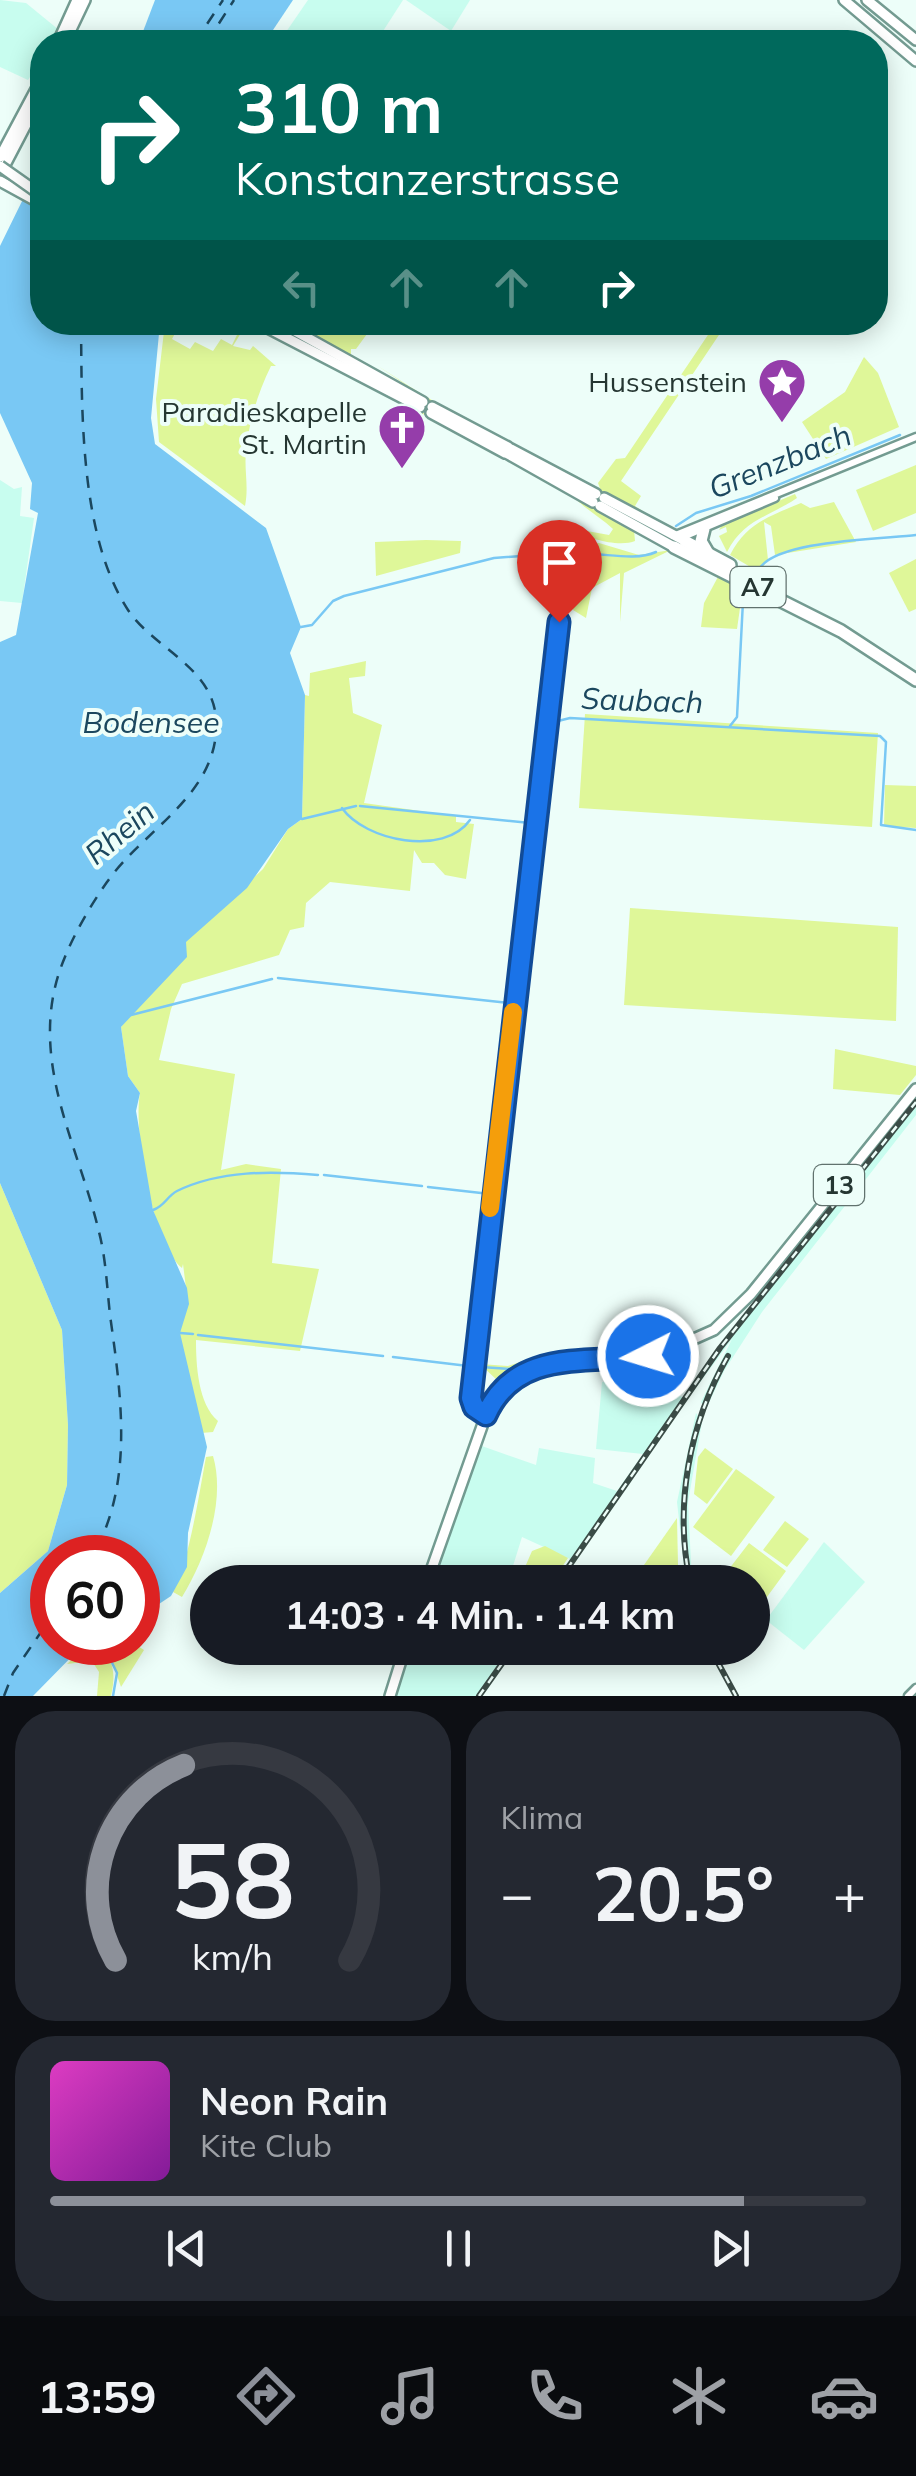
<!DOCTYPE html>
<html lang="de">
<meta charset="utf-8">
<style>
body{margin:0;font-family:Mulish,sans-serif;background:#242831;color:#f1f3f6;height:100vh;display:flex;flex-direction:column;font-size:38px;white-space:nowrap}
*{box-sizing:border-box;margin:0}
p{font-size:32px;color:#9ea1a6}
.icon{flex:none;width:55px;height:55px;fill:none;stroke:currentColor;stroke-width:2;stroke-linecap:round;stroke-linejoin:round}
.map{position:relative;height:1696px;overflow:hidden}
.side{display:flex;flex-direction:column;gap:15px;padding:15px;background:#0d0f14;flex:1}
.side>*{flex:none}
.guide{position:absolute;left:30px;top:30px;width:858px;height:305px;border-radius:40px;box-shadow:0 5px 25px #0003;background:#00695c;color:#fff;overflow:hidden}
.speed{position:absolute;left:30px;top:1535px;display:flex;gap:20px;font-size:50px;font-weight:700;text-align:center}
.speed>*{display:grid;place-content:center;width:130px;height:130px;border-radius:50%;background:#171b24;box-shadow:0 5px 25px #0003;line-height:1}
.speed .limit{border:15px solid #d22;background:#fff;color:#111}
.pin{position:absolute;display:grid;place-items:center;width:85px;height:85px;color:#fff;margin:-102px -42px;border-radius:50% 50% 50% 0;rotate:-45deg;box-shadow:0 0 10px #0007}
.pin .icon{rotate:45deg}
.me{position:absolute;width:110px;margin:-55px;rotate:265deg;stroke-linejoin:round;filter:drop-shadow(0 0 8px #0008)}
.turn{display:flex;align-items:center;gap:35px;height:210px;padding:0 40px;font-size:45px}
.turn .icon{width:130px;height:130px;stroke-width:2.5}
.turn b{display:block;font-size:70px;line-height:85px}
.lanes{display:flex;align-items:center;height:95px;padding:0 40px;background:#0003;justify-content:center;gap:50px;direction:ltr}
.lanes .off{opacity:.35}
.big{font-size:75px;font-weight:700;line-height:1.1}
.side .tile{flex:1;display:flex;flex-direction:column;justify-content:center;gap:15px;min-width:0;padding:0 35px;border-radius:40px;background:#242831}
.side .dial{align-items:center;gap:0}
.dial svg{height:260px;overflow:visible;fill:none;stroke:#363941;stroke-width:7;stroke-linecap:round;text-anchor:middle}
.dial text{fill:#f1f3f6;stroke:none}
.song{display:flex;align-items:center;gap:30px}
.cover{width:120px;height:120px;border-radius:15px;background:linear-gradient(135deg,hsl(310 70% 55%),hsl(290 70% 35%))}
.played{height:10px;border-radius:5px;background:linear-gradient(90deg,#8c9099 85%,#363941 85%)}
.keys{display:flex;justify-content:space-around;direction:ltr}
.heat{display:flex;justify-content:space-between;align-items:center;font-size:55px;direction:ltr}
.side .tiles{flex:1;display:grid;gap:15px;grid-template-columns:1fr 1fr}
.tile:last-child{grid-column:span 2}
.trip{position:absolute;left:190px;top:1565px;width:580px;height:100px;border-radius:50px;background:#171b24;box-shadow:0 5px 25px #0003;font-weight:700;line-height:100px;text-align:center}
.tab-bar{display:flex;height:160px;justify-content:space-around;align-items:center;background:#090b0e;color:#9ea1a6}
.tab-bar .icon{width:70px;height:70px}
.tab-bar .on{color:#8c9099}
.tab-bar b{font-size:45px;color:#f1f3f6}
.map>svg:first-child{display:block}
.built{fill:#c8fdef}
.green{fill:#dff799}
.water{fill:#79c8f4}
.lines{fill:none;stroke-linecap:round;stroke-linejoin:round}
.stream{stroke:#79c8f4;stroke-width:2.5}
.ferry{stroke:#1b475e;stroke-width:2.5;stroke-dasharray:12 10;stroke-linecap:butt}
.minor-casing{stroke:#739b91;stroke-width:11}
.major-casing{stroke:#739b91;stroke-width:14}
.highway-casing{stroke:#739b91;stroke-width:16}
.minor{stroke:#fff;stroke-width:6}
.major{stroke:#fff;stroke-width:9}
.highway{stroke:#fff;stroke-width:11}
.rail-casing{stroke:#3b4c47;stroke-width:6}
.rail{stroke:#edfef9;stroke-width:2.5;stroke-dasharray:8;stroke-linecap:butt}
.major-bridge-casing{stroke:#739b91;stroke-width:14;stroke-linecap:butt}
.major-bridge{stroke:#fff;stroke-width:9}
.route-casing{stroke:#114b97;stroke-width:25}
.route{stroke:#1a73e8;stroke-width:18}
.slow{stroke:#f59e0b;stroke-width:18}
.labels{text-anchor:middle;stroke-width:8;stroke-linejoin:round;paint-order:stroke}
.shield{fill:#edfef9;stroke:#61726e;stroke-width:2.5}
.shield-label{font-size:25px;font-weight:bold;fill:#253632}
.poi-label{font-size:28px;fill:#253632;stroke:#edfef9;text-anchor:end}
.water-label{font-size:30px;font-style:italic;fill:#1b475e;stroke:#edfef9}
</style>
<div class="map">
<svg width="916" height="1696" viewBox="0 0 916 1696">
<rect width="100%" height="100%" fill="#edfef9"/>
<!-- built -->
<g class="built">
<polygon points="0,0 26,3 59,30 53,42 42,42 38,76 32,74 28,80 0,67"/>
<polygon points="308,0 403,0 376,42 305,42 286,32"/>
<polygon points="406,0 470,0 451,31"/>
<polygon points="0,480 14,489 22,487 20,516 34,518 22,603 0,601"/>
<polygon points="916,1096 916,1115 762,1312 724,1371 705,1411 701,1402 732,1339 692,1393 689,1390 694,1381"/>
<polygon points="602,1382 656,1382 687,1400 561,1582 554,1582 570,1559 522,1537 508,1582 430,1582 479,1445 536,1465 539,1448 595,1458 593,1483 617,1491 643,1454 596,1449"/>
<polygon points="696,1413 702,1422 688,1502 692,1582 686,1582 677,1502"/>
<polygon points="824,1542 865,1582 804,1650 766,1620"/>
<polygon points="409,1648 507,1650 516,1648 482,1696 395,1696"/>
</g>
<!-- green -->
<g class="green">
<path d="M165,323l15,1 -8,15 18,10 5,-7 18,9 8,-12 11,6 11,-22h4l-14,23 17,4 3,-4 23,20h-5c-13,26 -22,56 -25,85 -2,20 3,35 -1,55l-86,-64 -3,-43z"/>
<polygon points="292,323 375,323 356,349 351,349 351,355"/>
<path d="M716,323h11l-106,158 20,15 -6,10 15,10c-93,-47 -185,-92 -272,-150l62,42 161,83 -3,-8 18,-24 9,-1z"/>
<polygon points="864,357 878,373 899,427 826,459 802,422 845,392"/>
<path d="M391,397l11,4 232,129 1,11c-14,6 -49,-1 -59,-12l33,6 4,-6c-15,-14 -29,-20 -44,-37z"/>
<polygon points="916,465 916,513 873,531 856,490"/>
<path d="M795,494l2,4c-28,19 -53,21 -70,54l-8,-16 8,-4 -1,-5 -7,3 3,-5z"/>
<path d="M834,502l22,40 -81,13 -4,-29 -7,-4 4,38 -9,12 -29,-17c17,-32 38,-38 71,-52l9,5z"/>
<polygon points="426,540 461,541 460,553 376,576 375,542"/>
<polygon points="599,543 639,555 671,550 624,573 620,622 620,573 592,588 586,618 573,610 576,589 582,584 584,545"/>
<polygon points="916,559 916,609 909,612 889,573"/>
<polygon points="719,575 743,587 737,629 701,627 704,603"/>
<path d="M366,661l-1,15 -16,2 4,35 29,12 -18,78 92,13v6l18,2 -8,55 -21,-4 -11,-12h-12l-8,-13 -4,41 -80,-9 -24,21 -2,24 -14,3 -11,25 -97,29 -11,25 -12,51 76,14 -14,96 25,-6 35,5 -9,94 47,6 -19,82 -104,-11c0,25 2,64 22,81l-5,11 -24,2 -13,-123 12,-7 -5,-40 -1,4c-30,-25 -49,-138 -42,-175l-12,-17 -7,-49 64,-85 78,-73 25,-40 14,-10 3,-124 4,1 1,-23z"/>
<polygon points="585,714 878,733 872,827 579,808"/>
<polygon points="885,785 916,786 916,828 884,826"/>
<polygon points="630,908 898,927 896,1021 624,1005"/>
<polygon points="835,1049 916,1066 916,1075 900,1095 833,1089"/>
<polygon points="0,1183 62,1330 68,1425 67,1485 48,1551 0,1593"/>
<path d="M634,1348l-2,5c-60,4 -103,-3 -145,47l-6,-4 18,-14 -19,-18 28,2 42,-14z"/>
<polygon points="705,1448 733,1469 707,1504 694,1494 698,1457"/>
<path d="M213,1456c13,44 -7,102 -31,141l-9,-5c16,-31 26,-97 33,-135z"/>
<polygon points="736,1469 775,1497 731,1556 693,1527"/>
<polygon points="677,1518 678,1565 664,1582 632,1582"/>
<polygon points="785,1521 809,1539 787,1567 763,1550"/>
<polygon points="749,1543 786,1571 753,1616 752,1582 719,1582"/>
<polygon points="545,1546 568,1558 552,1582 510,1582 514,1572 522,1574 532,1551"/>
<path d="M91,1642l10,3c13,17 15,31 10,51h-14l2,-24 -7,-11 -25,3z"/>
<polygon points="106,1643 133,1643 144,1650 121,1687"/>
</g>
<!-- water -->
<g class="water">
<polygon points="155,0 293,0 265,42 139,42"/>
<polygon points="42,175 42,322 160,323 151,418 155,444 266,528 301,627 290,653 305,695 302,819 288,829 247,888 186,942 187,957 121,1027 128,1076 140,1093 136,1111 153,1210 187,1288 189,1304 180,1333 207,1447 188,1533 187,1567 171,1596 138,1618 138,1558 52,1558 52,1642 85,1643 33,1696 0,1696 0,1593 48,1551 67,1485 68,1425 62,1330 0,1183 0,642 16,635 38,513 30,509 32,483 0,413 0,246 27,191"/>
</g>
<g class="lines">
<!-- stream -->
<g class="stream">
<polyline points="676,526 696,513 751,496 900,435"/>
<path d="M577,554c26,-2 56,8 79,-2"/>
<path d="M758,571c14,-31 124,-32 158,-36"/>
<polyline points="301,627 312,625 333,601 344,596 494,558 562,553"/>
<polyline points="730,726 737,717 743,601 748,588"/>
<polyline points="550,744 554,722 570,718 880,736 886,742 881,825 916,830"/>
<polyline points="360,806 530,823 542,746"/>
<path d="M342,808c23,33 102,49 128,12"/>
<polyline points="302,819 356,806"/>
<polyline points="278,978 509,1003"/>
<polyline points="131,1015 272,979"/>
<polyline points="324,1175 422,1186"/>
<polyline points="428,1187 490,1194"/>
<path d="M153,1210c12,-4 14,-14 24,-19 43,-21 95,-20 141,-16"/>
<polyline points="180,1333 193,1334"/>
<polyline points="198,1335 383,1356"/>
<polyline points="393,1357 468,1366"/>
<polyline points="481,1367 511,1369 560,1355 634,1350"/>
<polyline points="102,1642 117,1673 113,1696"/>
</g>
<!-- ferry -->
<g class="ferry">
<polyline points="195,42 223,0"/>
<polyline points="207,42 234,0"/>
<path d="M81,322c1,87 -2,213 47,288 25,38 85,57 88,109 5,74 -72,110 -109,163 -19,27 -39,62 -49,94 -27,90 21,171 41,256 7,27 8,56 11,83 11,79 25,171 -19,243"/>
<polyline points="4,1696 13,1673 52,1616"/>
</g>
<!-- minor casing -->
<g class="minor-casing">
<g id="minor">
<polyline points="673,536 916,437"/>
<polyline points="681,538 775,498"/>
<polyline points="565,587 565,579"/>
<polyline points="486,1415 472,1403 474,1362 563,596"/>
<polyline points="908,1696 916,1688"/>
</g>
</g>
<!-- major casing -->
<g class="major-casing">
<g id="major">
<polyline points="844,0 916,61"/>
<polyline points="867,0 916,40"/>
<polyline points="58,42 77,0"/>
<polyline points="65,42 85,0"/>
<polyline points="0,157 42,78"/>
<polyline points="6,163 42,94"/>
<polyline points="0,181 42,204"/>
<polyline points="256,322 420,407"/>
<polyline points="279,322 423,402"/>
<polyline points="432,407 508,447"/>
<polyline points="431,413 505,453"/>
<polyline points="511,449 596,494"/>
<polyline points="508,454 593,502"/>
<polyline points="604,498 685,541"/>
<polyline points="600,506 674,547"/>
<polyline points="427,1582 486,1415 504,1385 543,1364 660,1354 714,1330 751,1294 916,1089"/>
<polyline points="390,1696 405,1648"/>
</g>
</g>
<!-- highway casing -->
<g class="highway-casing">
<g id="highway">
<polyline points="704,529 701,541 708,553"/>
<polyline points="685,541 730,565"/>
<polyline points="674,547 841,631 916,680"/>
</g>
</g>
<!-- minor -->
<use href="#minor" class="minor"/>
<!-- major -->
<use href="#major" class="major"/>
<!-- highway -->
<use href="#highway" class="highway"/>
<!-- rail casing -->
<g class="rail-casing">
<g id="rail">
<polyline points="558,1582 720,1348 916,1102"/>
<path d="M690,1582c-16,-77 -1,-158 38,-226"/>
<polyline points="710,1648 736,1696"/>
<polyline points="479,1696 513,1648"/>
</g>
</g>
<!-- rail -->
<use href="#rail" class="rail"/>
<!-- major-bridge casing -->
<g class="major-bridge-casing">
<polyline id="major-bridge" points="0,166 34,190"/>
</g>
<!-- major-bridge -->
<use href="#major-bridge" class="major-bridge"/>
</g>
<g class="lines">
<!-- route casing -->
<g class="route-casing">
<path id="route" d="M559,622l-88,776 3,9 12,8c30,-67 101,-51 162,-59"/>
</g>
<!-- route -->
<use href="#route" class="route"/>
<!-- slow -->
<polyline class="slow" points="490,1208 513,1012"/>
</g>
<!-- icons -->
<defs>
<g id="sight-pin" transform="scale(2.5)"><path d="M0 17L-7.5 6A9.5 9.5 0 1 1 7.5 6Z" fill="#953daa" stroke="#edfef9"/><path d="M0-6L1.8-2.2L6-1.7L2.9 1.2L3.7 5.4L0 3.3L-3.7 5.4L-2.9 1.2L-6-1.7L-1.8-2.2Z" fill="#fff"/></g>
<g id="church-pin" transform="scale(2.5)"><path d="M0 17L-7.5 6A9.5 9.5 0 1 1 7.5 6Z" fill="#953daa" stroke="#edfef9"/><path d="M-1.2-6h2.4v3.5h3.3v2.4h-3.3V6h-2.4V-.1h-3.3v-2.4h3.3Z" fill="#fff"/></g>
</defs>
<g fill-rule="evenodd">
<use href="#sight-pin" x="782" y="382"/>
<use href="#church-pin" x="402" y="428"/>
</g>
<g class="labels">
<!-- shield labels -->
<g class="shield">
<rect x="730.5" y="567" width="55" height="40" rx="8"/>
<rect x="814" y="1165" width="50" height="40" rx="8"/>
</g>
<g class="shield-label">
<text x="758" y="596">A7</text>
<text x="839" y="1194">13</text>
</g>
<!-- poi labels -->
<g class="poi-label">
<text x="747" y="392">Hussenstein</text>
<text x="367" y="422">Paradieskapelle<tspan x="367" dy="32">St. Martin</tspan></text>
</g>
<!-- water labels -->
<g class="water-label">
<text transform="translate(780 462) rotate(-22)" y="10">Grenzbach</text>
<text transform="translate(642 701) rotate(2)" y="10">Saubach</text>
<text x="151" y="733">Bodensee</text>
<text transform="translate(120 833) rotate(-40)" y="10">Rhein</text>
</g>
</g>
</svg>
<div class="speed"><div class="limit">60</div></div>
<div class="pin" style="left:559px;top:622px;background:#d93025"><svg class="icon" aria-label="arrive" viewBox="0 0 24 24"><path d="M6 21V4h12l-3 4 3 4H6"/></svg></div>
<svg class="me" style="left:648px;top:1356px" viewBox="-20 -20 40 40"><circle r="17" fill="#1a73e8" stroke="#fff" stroke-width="3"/><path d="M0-11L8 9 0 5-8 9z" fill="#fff"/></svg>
<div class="trip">14:03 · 4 Min. · 1.4 km</div>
<div class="guide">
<div class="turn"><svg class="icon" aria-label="right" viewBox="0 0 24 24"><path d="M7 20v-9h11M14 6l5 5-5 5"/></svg><div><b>310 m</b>Konstanzerstrasse</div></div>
<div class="lanes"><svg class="icon off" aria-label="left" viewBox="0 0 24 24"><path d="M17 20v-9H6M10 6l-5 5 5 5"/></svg><svg class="icon off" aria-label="ahead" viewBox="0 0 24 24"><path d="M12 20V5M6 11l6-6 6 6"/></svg><svg class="icon off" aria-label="ahead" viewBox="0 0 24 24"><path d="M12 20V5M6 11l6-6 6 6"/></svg><svg class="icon" aria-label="right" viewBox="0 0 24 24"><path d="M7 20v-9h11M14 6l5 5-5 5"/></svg></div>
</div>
</div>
<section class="side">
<div class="tiles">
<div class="tile dial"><svg viewBox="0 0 100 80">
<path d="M14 69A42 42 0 1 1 86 69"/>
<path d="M14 69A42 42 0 0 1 35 9" stroke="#8c9099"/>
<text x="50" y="56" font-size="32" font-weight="700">58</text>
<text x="50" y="72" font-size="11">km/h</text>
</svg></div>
<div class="tile"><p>Klima</p>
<div class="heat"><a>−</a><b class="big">20.5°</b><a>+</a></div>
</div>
<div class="tile">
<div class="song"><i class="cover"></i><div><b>Neon Rain</b><p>Kite Club</p></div></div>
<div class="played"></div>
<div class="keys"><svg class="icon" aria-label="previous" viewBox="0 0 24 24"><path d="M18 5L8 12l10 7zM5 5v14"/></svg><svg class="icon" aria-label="pause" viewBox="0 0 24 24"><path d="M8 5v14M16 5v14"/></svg><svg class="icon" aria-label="next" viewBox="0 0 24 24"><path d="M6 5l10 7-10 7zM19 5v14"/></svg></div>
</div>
</div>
</section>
<nav class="tab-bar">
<b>13:59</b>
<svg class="icon on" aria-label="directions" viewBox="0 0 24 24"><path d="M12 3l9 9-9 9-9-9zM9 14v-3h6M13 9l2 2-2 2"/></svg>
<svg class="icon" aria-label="music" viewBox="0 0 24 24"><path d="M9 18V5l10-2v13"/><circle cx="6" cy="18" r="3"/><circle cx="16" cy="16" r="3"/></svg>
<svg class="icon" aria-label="phone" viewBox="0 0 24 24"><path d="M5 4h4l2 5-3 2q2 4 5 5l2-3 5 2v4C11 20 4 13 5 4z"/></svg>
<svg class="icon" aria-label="climate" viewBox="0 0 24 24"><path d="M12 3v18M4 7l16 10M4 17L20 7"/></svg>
<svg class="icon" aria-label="car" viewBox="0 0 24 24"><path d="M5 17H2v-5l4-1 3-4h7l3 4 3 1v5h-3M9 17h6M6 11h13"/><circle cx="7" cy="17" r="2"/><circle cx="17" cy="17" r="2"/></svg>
</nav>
